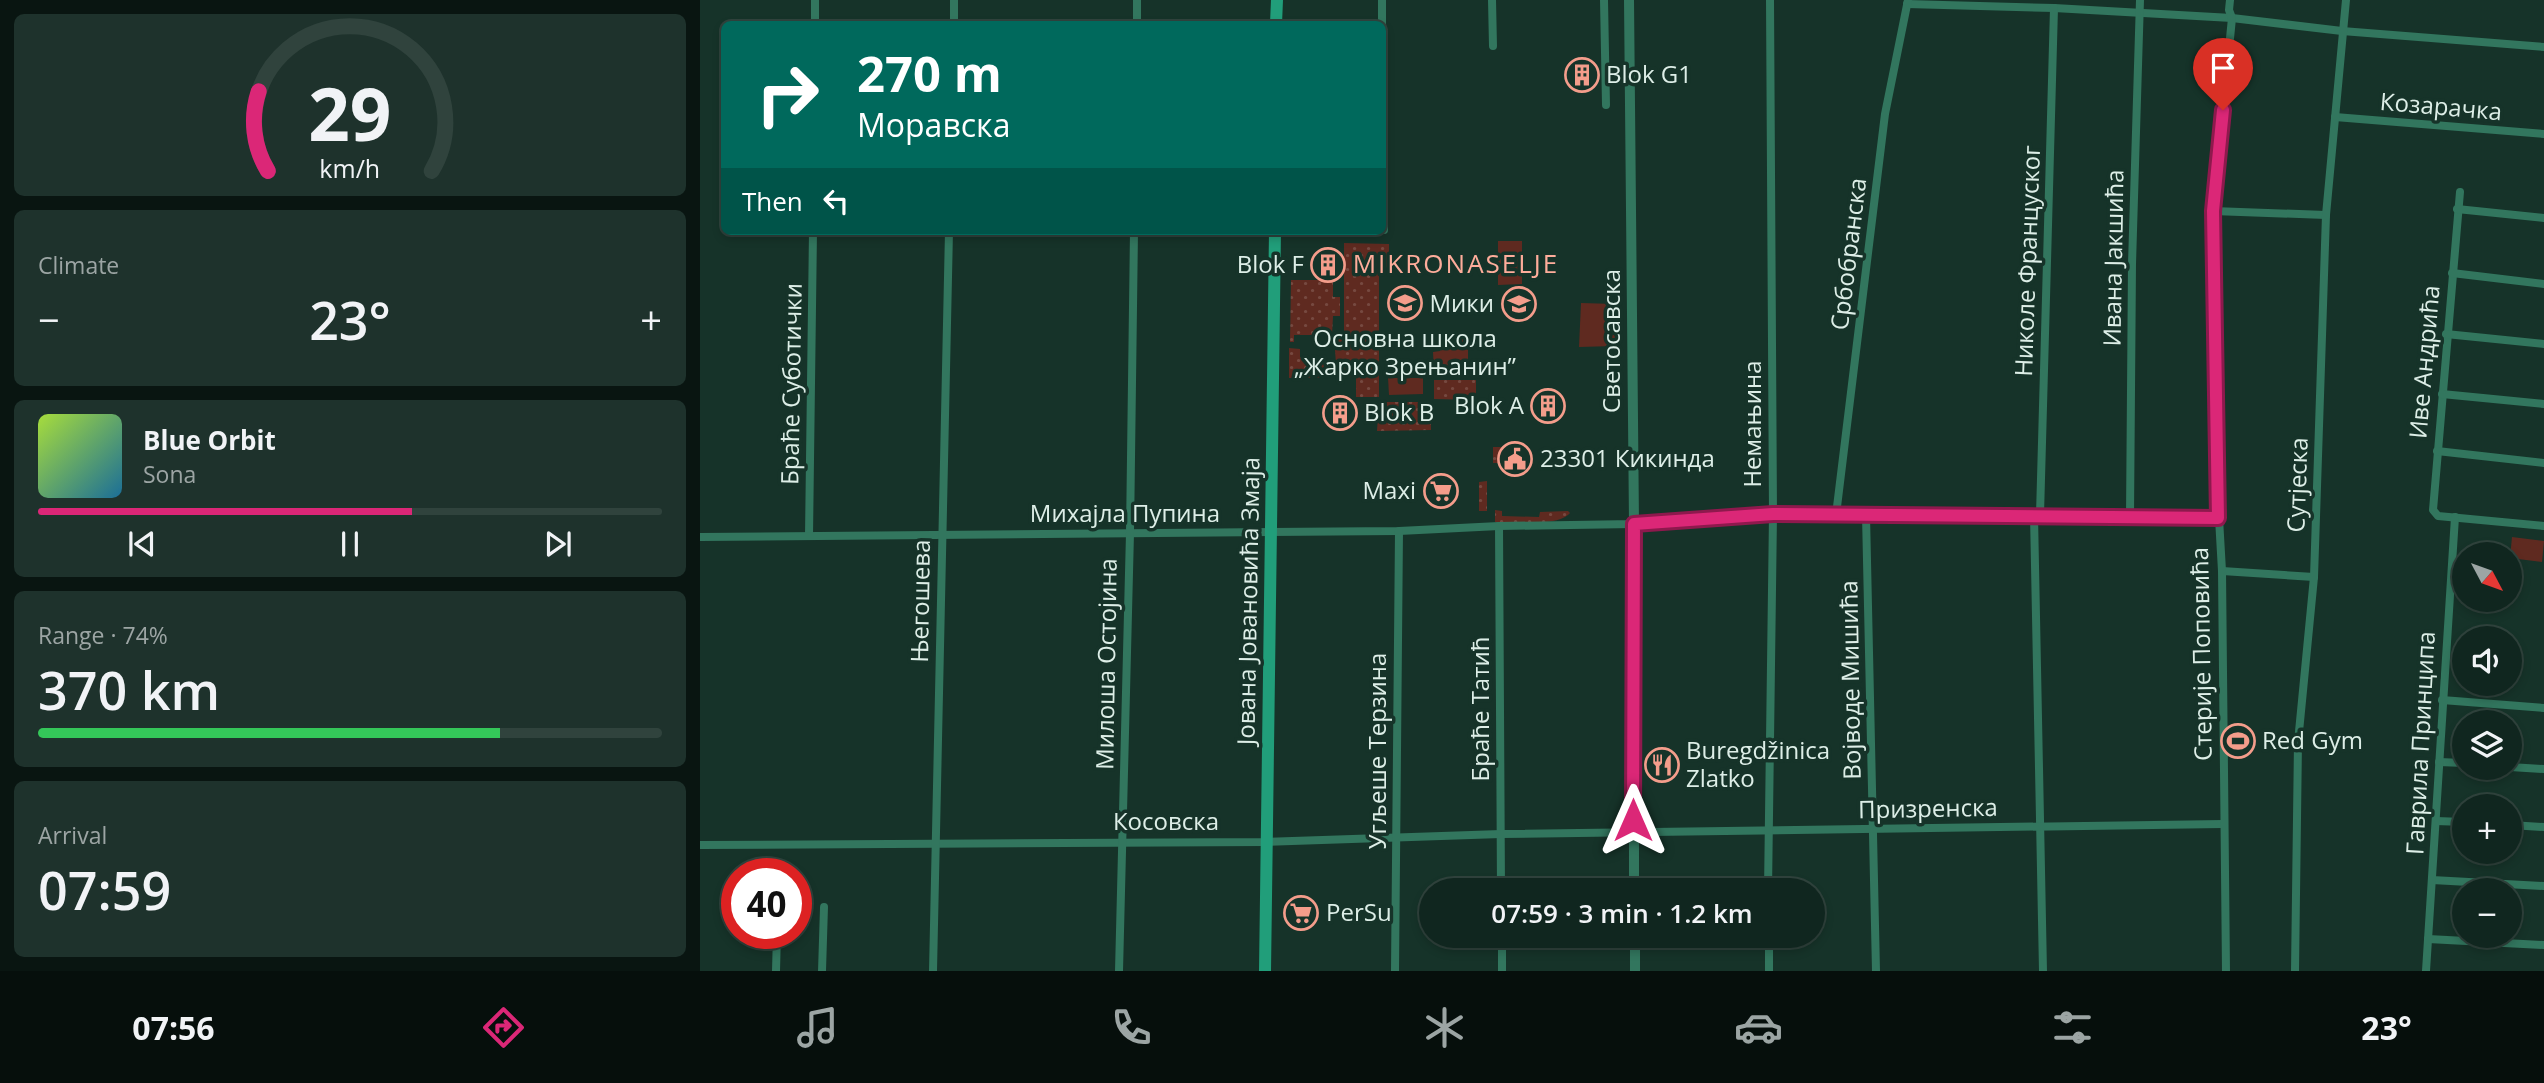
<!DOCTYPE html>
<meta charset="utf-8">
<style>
body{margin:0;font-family:"Open Sans",sans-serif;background:#1e322c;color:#f1f3f6;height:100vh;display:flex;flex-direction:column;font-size:26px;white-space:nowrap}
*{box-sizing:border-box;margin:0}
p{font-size:23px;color:#9ca5a4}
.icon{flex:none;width:38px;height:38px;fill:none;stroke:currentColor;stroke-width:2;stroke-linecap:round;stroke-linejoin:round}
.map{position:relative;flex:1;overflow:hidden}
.panel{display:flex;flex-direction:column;gap:14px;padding:14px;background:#091511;width:700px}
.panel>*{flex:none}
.banner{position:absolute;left:21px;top:21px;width:665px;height:214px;border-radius:10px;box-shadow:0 4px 10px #0003,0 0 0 2px #30433d;background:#00695c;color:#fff;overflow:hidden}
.needle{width:46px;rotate:131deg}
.buttons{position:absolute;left:1752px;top:542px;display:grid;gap:14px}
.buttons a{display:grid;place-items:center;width:70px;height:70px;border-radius:50%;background:#10261f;box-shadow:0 4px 10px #0003,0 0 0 2px #30433d;font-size:35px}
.speed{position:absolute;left:21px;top:858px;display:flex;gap:14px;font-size:35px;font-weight:700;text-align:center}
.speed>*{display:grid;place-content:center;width:91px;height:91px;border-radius:50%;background:#10261f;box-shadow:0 4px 10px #0003,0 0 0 2px #30433d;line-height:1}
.speed .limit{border:10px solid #d22;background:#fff;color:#111}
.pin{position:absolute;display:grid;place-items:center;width:60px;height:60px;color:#fff;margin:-72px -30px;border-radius:50% 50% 50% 0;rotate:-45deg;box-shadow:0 0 7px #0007}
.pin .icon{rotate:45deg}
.me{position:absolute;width:77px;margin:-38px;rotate:0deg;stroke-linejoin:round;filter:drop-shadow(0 0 5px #0008)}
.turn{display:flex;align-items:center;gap:24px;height:147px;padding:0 21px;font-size:32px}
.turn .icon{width:91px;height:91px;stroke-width:2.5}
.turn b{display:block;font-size:49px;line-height:60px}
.then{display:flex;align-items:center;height:66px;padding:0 21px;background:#0003;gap:14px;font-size:26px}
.big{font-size:52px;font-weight:600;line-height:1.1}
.panel .widget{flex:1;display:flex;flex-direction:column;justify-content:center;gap:10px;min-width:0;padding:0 24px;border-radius:10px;background:#1e322c}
.panel .dial{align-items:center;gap:0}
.dial svg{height:182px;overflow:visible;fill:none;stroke:#30433d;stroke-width:7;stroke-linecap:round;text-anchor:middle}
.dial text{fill:#f1f3f6;stroke:none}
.song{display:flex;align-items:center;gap:21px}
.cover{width:84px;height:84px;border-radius:10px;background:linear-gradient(135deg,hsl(80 70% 55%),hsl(200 70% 35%))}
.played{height:7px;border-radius:4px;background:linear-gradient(90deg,#db2777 60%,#30433d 60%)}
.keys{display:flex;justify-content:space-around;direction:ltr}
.heat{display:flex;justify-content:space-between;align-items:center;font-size:38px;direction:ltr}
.charge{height:10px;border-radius:5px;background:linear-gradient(90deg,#34c759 74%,#30433d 0)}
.trip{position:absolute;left:719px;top:878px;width:406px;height:70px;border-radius:35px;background:#10261f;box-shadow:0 4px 10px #0003,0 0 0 2px #30433d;font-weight:600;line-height:70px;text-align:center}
.menu{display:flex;height:112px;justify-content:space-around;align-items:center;background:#060f0c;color:#9ca5a4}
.menu .icon{width:49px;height:49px}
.menu .on{color:#db2777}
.menu b{font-size:32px;color:#f1f3f6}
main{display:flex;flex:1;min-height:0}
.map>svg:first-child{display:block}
.grass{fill:url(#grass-dots)}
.park{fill:#5f2a20}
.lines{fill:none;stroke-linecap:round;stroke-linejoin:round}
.minor{stroke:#32765e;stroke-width:8}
.tertiary{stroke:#32765e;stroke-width:10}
.secondary{stroke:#219e7a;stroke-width:12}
.route-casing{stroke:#8e194d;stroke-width:18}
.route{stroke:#db2777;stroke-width:12}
.labels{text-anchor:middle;stroke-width:7;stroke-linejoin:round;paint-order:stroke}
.poi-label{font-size:24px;fill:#ddeee7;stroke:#163329;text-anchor:start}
.street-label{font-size:24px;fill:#ddeee7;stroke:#163329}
.neighbourhood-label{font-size:26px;letter-spacing:2px;fill:#fead9b;stroke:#163329}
</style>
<main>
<section class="panel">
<div class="widget dial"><svg viewBox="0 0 100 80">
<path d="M14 69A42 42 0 1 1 86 69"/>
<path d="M14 69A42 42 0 0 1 10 34" stroke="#db2777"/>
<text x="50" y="56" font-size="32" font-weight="700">29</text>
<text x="50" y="72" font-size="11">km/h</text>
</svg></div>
<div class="widget"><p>Climate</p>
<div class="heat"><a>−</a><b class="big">23°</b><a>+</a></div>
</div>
<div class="widget">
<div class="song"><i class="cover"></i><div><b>Blue Orbit</b><p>Sona</p></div></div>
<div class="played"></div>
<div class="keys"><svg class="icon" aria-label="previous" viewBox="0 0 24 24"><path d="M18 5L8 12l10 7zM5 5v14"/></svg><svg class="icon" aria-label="pause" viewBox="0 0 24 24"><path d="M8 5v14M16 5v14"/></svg><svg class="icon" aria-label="next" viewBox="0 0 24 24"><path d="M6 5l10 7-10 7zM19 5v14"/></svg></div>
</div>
<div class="widget"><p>Range · 74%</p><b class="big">370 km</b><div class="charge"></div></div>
<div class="widget"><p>Arrival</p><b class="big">07:59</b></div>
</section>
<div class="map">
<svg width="1844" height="971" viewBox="0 0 1844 971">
<defs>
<pattern id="grass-dots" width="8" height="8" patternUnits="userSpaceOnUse" patternTransform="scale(1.75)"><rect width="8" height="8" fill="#5f2a20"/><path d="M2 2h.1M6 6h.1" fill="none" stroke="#764940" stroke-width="1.8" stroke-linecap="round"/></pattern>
</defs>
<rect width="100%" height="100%" fill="#163329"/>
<!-- grass -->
<g class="grass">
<polygon points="644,243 689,244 689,267 679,268 679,397 656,397 656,377 589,378 589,348 600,349 600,357 610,357 611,364 636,364 635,350 637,349 637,338 644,338"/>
<polygon points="591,280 633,280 633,297 640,297 640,316 633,316 632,335 594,335 594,342 590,342"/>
<polygon points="734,380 776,380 776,400 734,399"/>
<polygon points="679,402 730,402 731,430 677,431"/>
<rect x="793" y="447" width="13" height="16"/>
<polygon points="787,481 787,511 779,511 779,482"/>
<path d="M795,510l7,1v5l37,1 1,-5 28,-1 2,2c-12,14 -56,9 -75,9z"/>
</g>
<!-- park -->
<g class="park">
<polygon points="798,241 822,241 822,284 798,285"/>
<polygon points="881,303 915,304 915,346 879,347"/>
<polygon points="740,337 768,337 768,373 734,373 733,352 740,351"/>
<polygon points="688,378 723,378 723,394 689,395"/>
<polygon points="1812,537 1844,541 1842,562 1810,558"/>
</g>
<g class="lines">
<!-- minor -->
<g class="minor">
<polyline points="682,0 682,24"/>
<polyline points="792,0 793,46"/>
<polyline points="904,0 906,105"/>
<polyline points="1207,4 1354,8 1532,18 1642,31 1844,47"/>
<polyline points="115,24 115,0"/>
<polyline points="254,24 254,0"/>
<polyline points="437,24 437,0"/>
<polyline points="682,67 684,230"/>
<polyline points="1635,117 1844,134"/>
<polyline points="1760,192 1733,510 1738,516 1844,526"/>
<polyline points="1757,209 1844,218"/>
<polyline points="1513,211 1626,215"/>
<polyline points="1752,273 1844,284"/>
<polyline points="1746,334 1844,344"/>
<polyline points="1742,394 1844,404"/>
<polyline points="1737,451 1844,463"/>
<polyline points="1136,515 1185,114 1208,0"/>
<polyline points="1166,515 1176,971"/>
<polyline points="1334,515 1343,971"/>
<polyline points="1340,515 1354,8"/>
<polyline points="1430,517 1432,264 1440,0"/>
<polyline points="799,526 801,891"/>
<polyline points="109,536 113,231"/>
<polyline points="0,537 699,531 799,526 934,524 1073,514 1519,518"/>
<polyline points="1522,571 1614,577"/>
<polyline points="1742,700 1844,708"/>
<polyline points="1739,762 1764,763"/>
<polyline points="1810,767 1844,769"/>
<polyline points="1736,821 1764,822"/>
<polyline points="1810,825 1844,827"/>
<polyline points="0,845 566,842 801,834 1523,824"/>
<polyline points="1732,880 1844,886"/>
<polyline points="1068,891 1073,514 1070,0"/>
<polyline points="802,936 802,971"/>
<polyline points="1069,936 1069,971"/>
<polyline points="1728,939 1844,945"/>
<polyline points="76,971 77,933"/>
<polyline points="122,971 124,907"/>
<polyline points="233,971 249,231"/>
<polyline points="419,971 430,533 434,231"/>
<polyline points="695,971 699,531"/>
<polyline points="1526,971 1522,571 1519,518 1513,211 1532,18 1529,10 1530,0"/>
<polyline points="1595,971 1598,742 1614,577 1626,215 1646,0"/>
<polyline points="1726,971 1755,517"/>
</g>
<!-- tertiary -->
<g class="tertiary">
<polyline points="929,0 934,524 934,891"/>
<polyline points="935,936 935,971"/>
</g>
<!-- secondary -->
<g class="secondary">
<polyline points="576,24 577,0"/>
<polyline points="565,971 575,231"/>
</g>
</g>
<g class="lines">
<!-- route casing -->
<g class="route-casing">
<polyline id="route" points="933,820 934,524 1073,514 1518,518 1513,211 1523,110"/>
</g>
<!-- route -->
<use href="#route" class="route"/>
</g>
<!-- icons -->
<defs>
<g id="building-ring" transform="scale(1.75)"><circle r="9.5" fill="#163329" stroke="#f49d8b" stroke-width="1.5"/><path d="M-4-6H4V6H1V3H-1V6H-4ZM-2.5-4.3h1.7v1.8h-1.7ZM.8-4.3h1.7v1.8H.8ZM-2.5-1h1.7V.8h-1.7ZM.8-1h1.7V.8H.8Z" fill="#f49d8b"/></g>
<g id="school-ring" transform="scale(1.75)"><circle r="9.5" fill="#163329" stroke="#f49d8b" stroke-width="1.5"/><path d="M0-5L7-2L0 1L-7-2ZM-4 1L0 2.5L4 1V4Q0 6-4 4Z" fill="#f49d8b"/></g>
<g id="civic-ring" transform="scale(1.75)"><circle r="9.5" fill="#163329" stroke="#f49d8b" stroke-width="1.5"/><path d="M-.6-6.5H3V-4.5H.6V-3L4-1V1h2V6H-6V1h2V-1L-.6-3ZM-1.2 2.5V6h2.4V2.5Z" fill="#f49d8b"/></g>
<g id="supermarket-ring" transform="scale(1.75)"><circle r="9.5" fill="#163329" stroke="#f49d8b" stroke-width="1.5"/><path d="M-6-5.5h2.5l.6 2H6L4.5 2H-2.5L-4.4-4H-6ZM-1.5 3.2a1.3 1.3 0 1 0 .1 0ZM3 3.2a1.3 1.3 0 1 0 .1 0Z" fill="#f49d8b"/></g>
<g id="stadium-ring" transform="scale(1.75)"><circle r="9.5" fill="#163329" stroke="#f49d8b" stroke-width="1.5"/><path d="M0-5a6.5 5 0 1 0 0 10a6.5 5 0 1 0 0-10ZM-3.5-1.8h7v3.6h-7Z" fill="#f49d8b"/></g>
<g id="restaurant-ring" transform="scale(1.75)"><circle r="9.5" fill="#163329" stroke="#f49d8b" stroke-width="1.5"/><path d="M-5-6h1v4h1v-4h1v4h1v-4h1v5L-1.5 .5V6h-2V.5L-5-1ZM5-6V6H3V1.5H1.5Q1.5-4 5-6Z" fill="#f49d8b"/></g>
</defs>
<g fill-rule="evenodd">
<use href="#building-ring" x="882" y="75"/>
<use href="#building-ring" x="628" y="265"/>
<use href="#school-ring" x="705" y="303"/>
<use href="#school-ring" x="819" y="304"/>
<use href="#building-ring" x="848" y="406"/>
<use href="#building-ring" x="640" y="413"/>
<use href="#civic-ring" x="815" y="459"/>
<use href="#supermarket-ring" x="741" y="491"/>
<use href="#stadium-ring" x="1538" y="741"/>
<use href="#restaurant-ring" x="962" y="765"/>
<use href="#supermarket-ring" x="601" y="913"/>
</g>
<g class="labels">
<!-- poi labels -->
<g class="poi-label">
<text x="906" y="83">Blok G1</text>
<text x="604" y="273" text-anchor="end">Blok F</text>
<text x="794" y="312" text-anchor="end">Мики</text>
<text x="705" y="347" text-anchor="middle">Основна школа<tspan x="705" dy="28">„Жарко Зрењанин”</tspan></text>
<text x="824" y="414" text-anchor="end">Blok A</text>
<text x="664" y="421">Blok B</text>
<text x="840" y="467">23301 Кикинда</text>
<text x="716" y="499" text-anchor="end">Maxi</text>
<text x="1562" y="749">Red Gym</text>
<text x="986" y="759">Buregdžinica<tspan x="986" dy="28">Zlatko</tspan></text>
<text x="626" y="921">PerSu</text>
</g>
<!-- street labels -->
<g class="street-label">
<text transform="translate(1741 107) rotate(5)" y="8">Козарачка</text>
<text transform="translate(1149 254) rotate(-83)" y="8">Србобранска</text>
<text transform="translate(1414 258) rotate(-89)" y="8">Ивана Јакшића</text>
<text transform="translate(1328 261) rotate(-88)" y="8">Николе Француског</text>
<text transform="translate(912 341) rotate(-90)" y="8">Светосавска</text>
<text transform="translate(1725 362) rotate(-85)" y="8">Иве Андрића</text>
<text transform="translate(92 384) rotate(-89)" y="8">Браће Суботички</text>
<text transform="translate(1053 424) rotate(-90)" y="8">Немањина</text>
<text transform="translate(1598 485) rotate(-88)" y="8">Сутјеска</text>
<text x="425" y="522">Михајла Пупина</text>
<text transform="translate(221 601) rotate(-89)" y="8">Његошева</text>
<text transform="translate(549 601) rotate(-89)" y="8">Јована Јовановића Змаја</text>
<text transform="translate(1502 654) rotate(-91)" y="8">Стерије Поповића</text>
<text transform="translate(407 664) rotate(-89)" y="8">Милоша Остојина</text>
<text transform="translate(1151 680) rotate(-91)" y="8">Војводе Мишића</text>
<text transform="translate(781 709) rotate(-90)" y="8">Браће Татић</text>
<text transform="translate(1721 743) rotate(-87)" y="8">Гаврила Принципа</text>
<text transform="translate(678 751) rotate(-90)" y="8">Угљеше Терзина</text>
<text transform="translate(1228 809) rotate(-1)" y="8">Призренска</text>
<text x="466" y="830">Косовска</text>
</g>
<!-- neighbourhood labels -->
<g class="neighbourhood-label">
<text x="756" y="273">MIKRONASELJE</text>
</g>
</g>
</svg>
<div class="buttons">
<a><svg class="needle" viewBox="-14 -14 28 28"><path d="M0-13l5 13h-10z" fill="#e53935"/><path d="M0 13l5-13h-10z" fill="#9ca5a4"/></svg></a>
<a><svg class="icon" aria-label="sound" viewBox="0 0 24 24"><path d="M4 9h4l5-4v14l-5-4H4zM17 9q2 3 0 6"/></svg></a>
<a><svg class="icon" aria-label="layers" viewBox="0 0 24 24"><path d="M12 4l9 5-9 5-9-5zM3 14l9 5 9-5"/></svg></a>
<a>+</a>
<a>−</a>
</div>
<div class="speed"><div class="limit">40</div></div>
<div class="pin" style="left:1523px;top:110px;background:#d93025"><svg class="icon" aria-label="arrive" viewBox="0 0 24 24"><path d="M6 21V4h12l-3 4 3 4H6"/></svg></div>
<svg class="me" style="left:933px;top:820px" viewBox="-20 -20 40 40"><path d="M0-17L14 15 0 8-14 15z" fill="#db2777" stroke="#fff" stroke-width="4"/></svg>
<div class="trip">07:59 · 3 min · 1.2 km</div>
<div class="banner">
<div class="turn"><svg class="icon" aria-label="right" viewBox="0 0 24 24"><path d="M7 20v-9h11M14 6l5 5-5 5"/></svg><div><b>270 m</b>Моравска</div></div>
<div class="then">Then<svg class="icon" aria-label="left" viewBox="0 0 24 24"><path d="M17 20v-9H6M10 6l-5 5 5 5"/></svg></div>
</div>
</div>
</main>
<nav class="menu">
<b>07:56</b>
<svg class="icon on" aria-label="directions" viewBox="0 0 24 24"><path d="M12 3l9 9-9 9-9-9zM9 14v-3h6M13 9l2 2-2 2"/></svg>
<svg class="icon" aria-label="music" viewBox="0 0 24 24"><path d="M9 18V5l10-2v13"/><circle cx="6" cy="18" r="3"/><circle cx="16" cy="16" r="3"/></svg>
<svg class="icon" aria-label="phone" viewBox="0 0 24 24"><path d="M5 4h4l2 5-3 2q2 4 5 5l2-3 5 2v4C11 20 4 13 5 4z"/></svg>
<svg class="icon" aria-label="climate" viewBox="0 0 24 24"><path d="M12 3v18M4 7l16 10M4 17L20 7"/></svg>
<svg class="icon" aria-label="car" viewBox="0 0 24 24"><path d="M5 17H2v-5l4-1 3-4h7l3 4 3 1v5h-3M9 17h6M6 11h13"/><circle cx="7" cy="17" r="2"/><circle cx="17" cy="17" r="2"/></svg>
<svg class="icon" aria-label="filters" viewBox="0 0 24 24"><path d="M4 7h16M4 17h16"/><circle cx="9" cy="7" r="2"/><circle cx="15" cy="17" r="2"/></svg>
<b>23°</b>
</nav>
